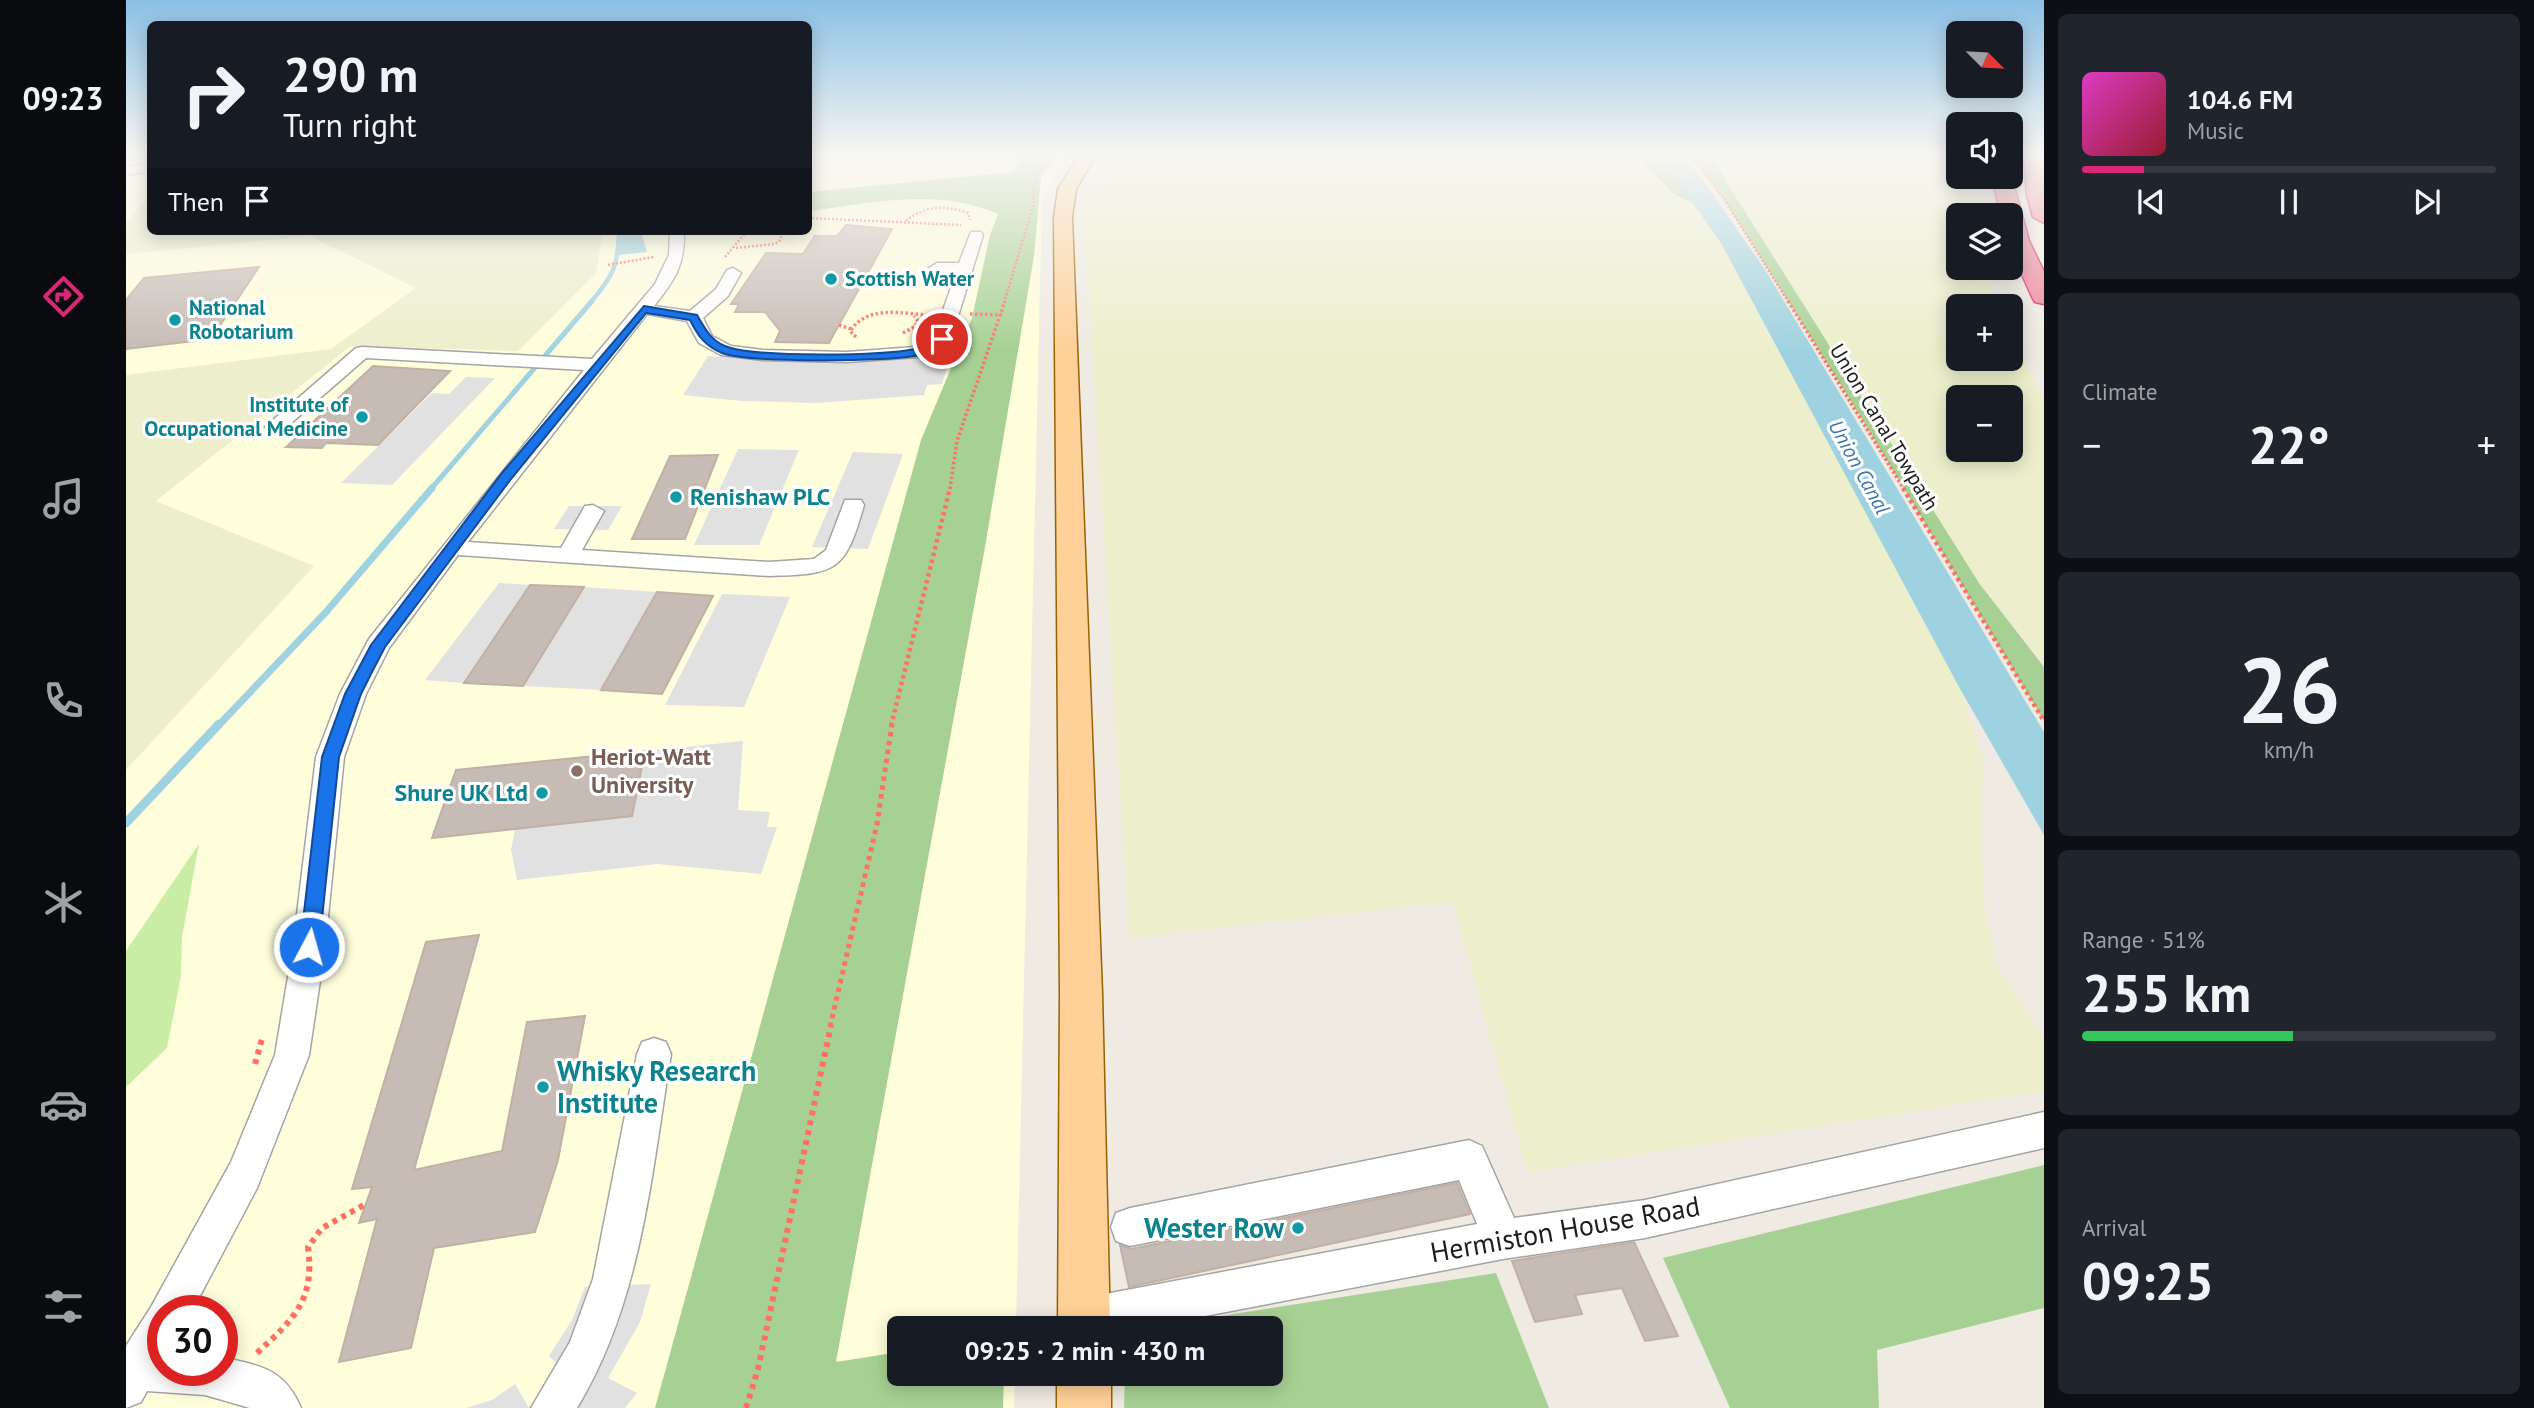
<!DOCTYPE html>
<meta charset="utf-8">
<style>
body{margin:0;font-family:"PT Sans",sans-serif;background:#20242c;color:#f1f3f6;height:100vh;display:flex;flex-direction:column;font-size:26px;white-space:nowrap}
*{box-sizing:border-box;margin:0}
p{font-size:23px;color:#9ea1a6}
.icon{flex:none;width:38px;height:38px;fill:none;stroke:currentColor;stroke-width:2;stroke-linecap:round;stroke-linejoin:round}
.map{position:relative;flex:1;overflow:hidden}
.sheet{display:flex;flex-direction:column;gap:14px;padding:14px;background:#0d0f14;width:490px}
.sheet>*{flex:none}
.banner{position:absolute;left:21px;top:21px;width:665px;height:214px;border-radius:10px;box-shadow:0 4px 18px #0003;background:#171b24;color:#f1f3f6;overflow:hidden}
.needle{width:46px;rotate:114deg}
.fabs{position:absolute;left:1820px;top:21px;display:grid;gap:14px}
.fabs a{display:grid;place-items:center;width:77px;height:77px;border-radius:10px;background:#171b24;box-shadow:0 4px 18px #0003;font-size:35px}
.speed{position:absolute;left:21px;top:1295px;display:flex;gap:14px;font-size:35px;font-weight:700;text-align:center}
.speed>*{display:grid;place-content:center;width:91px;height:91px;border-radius:50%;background:#171b24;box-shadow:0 4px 18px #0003;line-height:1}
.speed .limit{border:10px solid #d22;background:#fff;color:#111}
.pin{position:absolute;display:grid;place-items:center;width:60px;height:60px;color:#fff;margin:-30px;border:4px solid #fff;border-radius:50%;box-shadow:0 2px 7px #0007}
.me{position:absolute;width:77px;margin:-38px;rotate:6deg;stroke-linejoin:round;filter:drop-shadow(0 0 5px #0008)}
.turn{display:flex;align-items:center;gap:24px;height:147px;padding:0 21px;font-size:32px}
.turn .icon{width:91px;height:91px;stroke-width:2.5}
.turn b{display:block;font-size:49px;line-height:60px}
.then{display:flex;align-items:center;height:66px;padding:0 21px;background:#0003;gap:14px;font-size:26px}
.big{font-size:52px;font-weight:700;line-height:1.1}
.sheet .card{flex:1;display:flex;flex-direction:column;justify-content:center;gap:10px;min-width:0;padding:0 24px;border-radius:10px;background:#20242c}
.sheet .dial{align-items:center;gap:0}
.dial b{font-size:91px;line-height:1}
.song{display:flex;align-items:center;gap:21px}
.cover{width:84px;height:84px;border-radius:10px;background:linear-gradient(135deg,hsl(310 70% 55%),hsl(350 70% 35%))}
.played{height:7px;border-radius:4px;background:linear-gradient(90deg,#db2777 15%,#363941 15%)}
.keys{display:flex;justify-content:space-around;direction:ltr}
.heat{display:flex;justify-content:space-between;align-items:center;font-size:38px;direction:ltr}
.charge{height:10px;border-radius:5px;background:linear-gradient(90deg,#34c759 51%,#363941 0)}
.trip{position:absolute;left:761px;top:1316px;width:396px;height:70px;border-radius:10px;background:#171b24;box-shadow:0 4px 18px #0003;font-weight:700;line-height:70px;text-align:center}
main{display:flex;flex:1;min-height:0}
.tab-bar{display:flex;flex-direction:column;width:126px;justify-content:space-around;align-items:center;background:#090b0e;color:#9ea1a6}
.tab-bar .icon{width:49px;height:49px}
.tab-bar .on{color:#db2777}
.tab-bar b{font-size:32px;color:#f1f3f6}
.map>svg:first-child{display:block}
.education{fill:#fffedb;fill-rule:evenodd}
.farmland{fill:#edefcc;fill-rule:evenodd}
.grass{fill:#c9eda4}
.forest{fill:#a7d194}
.parking{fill:#e1e1e1}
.water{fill:#9fd2e0}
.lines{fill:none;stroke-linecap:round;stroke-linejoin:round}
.stream-far3{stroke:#9fd2e0;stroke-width:4.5}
.stream-far2{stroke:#9fd2e0;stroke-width:5}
.stream-far1{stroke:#9fd2e0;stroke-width:7}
.stream{stroke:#9fd2e0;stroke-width:9}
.building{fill:#c7bcb5;stroke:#c1b0a3;stroke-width:2}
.minor-casing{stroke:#a4a4a4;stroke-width:3}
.major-casing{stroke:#966200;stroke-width:3}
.highway-casing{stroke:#e41862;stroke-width:3}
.path-far4{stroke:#ff7063;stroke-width:2.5;stroke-dasharray:2 2;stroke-linecap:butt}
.path-far3{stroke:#ff7063;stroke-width:3.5;stroke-dasharray:2.5 2.5;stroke-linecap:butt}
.path-far2{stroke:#ff7063;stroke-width:4.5;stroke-dasharray:3.5 3.5;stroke-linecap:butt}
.path-far1{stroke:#ff7063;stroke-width:5;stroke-dasharray:4.5 4.5;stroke-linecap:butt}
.path{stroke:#ff7063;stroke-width:6;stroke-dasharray:5 5;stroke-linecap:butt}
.minor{fill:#fff;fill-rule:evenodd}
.major{fill:#ffd097;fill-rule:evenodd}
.highway{fill:#ec8499;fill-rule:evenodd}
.route{fill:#1a73e8;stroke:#114b97;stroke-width:2}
.culture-dot{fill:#0f9aa8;stroke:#fff;stroke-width:2.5}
.education-dot{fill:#8d6e63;stroke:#fff;stroke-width:2.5}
.labels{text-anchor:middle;stroke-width:6;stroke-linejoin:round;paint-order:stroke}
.far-culture-label{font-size:21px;font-weight:bold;fill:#0d838f;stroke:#fff;text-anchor:start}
.far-street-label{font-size:21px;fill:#1d1d1d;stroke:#fff}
.far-water-label{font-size:21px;font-style:italic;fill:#4078aa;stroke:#fff}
.culture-label{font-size:24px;font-weight:bold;fill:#0d838f;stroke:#fff;text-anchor:start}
.education-label{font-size:24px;font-weight:bold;fill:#785e54;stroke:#fff;text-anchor:start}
.near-culture-label{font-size:28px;font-weight:bold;fill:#0d838f;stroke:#fff;text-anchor:start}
.near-street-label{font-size:28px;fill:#1d1d1d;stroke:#fff}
</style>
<main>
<nav class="tab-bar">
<b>09:23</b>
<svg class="icon on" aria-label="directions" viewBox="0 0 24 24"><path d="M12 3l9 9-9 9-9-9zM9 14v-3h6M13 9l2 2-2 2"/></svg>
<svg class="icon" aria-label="music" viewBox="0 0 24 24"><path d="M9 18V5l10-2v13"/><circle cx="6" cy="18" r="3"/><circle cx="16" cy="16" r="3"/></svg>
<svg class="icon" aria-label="phone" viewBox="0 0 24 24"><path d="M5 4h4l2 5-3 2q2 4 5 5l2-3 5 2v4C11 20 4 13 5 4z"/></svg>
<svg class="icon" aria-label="climate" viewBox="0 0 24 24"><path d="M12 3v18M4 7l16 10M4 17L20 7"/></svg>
<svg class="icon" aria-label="car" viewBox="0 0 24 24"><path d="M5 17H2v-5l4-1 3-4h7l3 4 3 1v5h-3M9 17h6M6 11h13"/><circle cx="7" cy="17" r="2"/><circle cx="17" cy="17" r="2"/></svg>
<svg class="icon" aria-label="filters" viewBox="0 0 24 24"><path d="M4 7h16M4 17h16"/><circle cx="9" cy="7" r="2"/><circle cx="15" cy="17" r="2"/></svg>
</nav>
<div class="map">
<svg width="1918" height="1408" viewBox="0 0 1918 1408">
<rect width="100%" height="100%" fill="#efeae2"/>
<!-- education -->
<path class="education" d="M0,155h24v76h658l1,-76h259l-26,44 -26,1129h-116v46h115l-1,34h-888zM37,1311h59v59h-59z"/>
<!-- farmland -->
<g class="farmland">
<polygon points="986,155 1509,155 1548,194 1569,204 1595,243 1833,687 1857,760 1855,834 1859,911 1871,965 1918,1037 1918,1091 1402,1172 1326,902 1003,938 957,199"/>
<path d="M1588,155h244v22h11l5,38h-16v53h28l12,38h-40v53h53v-26l33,68v262l-65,-80 -252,-400zM1832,397h53v53h-53z"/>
<polygon points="24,196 24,231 477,231 470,273 392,351 225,346 30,501 188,566 0,770 0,375 205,349 290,288 184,236 0,254 0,222"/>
</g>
<!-- grass -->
<polygon class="grass" points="73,844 56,937 55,976 41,1048 0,1087 0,951"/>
<!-- forest -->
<g class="forest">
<path d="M896,155h36l-17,22 -7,79 -49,291 -149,815 63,-10 1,22h104l-1,34h-348l266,-968 51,-122 18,-83 8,-21c-61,-27 -126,-11 -189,-3v-19l205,-20z"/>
<polygon points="1509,155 1533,155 1569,204 1548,194"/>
<polygon points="1563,155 1588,155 1601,183 1853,583 1918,667 1918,721 1733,414 1598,199"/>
<polygon points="1918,1165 1918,1308 1751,1350 1753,1408 1604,1408 1537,1258"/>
<polygon points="1370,1273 1423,1408 998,1408 999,1374 1144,1374 1144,1328 1018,1328"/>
</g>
<!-- parking -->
<g class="parking">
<polygon points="825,355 816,384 801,385 798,395 691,403 616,401 557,395 582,356 721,362"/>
<polygon points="340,377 369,378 266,485 215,483 306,393 323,394"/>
<polygon points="612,449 673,450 633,545 568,545"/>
<polygon points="727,452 777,454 742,549 686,547"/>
<polygon points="443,506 496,506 482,530 428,529"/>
<polygon points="373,583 404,585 338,683 299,680"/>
<polygon points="458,587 531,592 475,690 397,686"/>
<polygon points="596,594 664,597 618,707 539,705"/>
<polygon points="617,741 612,810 644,812 641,827 651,827 635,874 531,864 391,880 385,850 389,829 505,816 519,751"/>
<polygon points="525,1284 514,1322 482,1378 511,1393 499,1408 409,1408 441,1373 423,1356 446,1320 459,1287"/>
<polygon points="389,1384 403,1408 340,1408 366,1400"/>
</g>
<!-- water -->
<g class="water">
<polygon points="1533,155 1559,155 1638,268 1918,732 1918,835 1833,687 1595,243"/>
<polygon points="493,231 515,231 521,252 492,255"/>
</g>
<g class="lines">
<!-- stream-far3 -->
<path class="stream-far3" d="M464,303c23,-27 28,-36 29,-72"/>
<!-- stream-far2 -->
<polyline class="stream-far2" points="305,489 466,301"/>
<!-- stream-far1 -->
<polyline class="stream-far1" points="92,726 200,612 306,488"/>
<!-- stream -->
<polyline class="stream" points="0,823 93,724"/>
</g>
<!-- building -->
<g class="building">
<polygon points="720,225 766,229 703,343 649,342 654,331 639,312 609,312 613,304 605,304 640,253 677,254 689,236 711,236"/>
<polygon points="133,267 85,339 0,349 0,300 18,278"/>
<polygon points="247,366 324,371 252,445 200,443 196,448 160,447"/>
<polygon points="592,455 559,539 506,539 544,456"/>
<polygon points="404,585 458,587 397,686 338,683"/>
<polygon points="531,592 587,596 536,694 475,690"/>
<polygon points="519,751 506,816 306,838 330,770"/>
<polygon points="353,935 288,1170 376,1151 401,1022 459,1016 432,1160 409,1232 308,1248 285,1348 213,1362 251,1219 233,1223 246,1187 226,1189 300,942"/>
<polygon points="1331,1183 1344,1214 1003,1287 994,1245 1005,1249"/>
<polygon points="1508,1242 1552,1336 1519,1341 1496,1288 1449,1295 1456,1314 1409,1322 1386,1261"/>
</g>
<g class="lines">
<!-- minor casing -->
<g class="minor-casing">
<g id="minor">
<polygon points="24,163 24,171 0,175 0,167"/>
<path d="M544,231h14c1,34 -9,49 -30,75l36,5 26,-22 11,-19 6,-2 8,5 -13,23 -25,22 9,18 19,10 32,4 84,2 68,-5 19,-11 22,-63h-19l-8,-5 8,-5h22l12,-31h10l2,3 -32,104 -32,18 -72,5 -84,-2 -42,-5 -22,-12 -12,-22 -40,-7 -179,228 93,6 24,-42 8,-1 11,6 -22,39 187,12 45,-3 12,-9 19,-50h16l3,5c-19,67 -27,69 -95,71l-311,-21 -69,93 -23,46 -22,63 -19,190 -16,108 -52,133 -65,123h-29v59h59v-13c38,9 62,11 79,51h-51l-45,-13 -58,-4 -6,11 -15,6v-62l25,-39 80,-145 44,-107 18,-108 23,-190 24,-63 29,-55 215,-269 -218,-12 -84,73 -7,2 -10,-6 91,-79 6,-1 230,12 63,-75 14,-29z"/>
<path d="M528,1038l12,4 5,12c-20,122 -29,246 -94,354h-46l39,-66 23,-63 44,-225 5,-12z"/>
<polygon points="1918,1112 1918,1148 1519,1238 1377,1259 1016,1328 941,1328 937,1319 944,1305 958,1298 1351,1224 1333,1180 1004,1246 990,1241 985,1227 990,1213 1004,1208 1343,1140 1356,1146 1388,1218 1519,1200"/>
</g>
</g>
<!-- major casing -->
<g class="major-casing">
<g id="major">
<polygon points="954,155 970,155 950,189 946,217 976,993 984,1328 932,1328 934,993 928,217 932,189"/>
<rect x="931" y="1374" width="54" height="34"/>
</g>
</g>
<!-- highway casing -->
<g class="highway-casing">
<g id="highway">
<polygon points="1898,155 1918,155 1918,223 1907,217 1901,195"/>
<polygon points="1885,175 1903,241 1918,272 1918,304 1909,302 1906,297 1885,250 1885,215 1875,215 1866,177"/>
</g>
</g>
<!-- path-far4 -->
<g class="path-far4">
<polyline points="1563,155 1598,199 1663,303"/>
<polyline points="682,218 835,225"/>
<path d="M780,221c19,-16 40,-16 62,-8l2,7"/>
<polyline points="610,248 648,244 653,242 658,231"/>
<polyline points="599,257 621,231"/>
<polyline points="482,265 528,257"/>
<polyline points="878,303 907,206 909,179 923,155"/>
</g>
<!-- path-far3 -->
<g class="path-far3">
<polyline points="1662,301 1778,489"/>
<polyline points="844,314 876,315"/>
<polyline points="713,325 725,329"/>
<polyline points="777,333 790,326 792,321 788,316"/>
<path d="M730,337l-6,-6c19,-27 51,-17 80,-16"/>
<polyline points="824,489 831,441 879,301"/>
</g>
<!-- path-far2 -->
<g class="path-far2">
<polyline points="1777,488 1918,721"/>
<polyline points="765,726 824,488"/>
</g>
<!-- path-far1 -->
<polyline class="path-far1" points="704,1027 751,824 766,724"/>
<!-- path -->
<g class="path">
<polyline points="129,1064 136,1039"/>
<path d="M131,1353c37,-34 58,-53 51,-106l14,-19 44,-24"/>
<polyline points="620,1408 632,1369 705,1025"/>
</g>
<!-- minor -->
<use href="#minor" class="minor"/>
<!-- major -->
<use href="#major" class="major"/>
<!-- highway -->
<use href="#highway" class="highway"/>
</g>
<!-- sky -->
<linearGradient id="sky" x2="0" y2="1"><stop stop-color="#8bc0e5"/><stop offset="0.44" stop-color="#f8f6f2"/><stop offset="1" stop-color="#f8f6f2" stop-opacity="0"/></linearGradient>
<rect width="1918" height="352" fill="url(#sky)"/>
<!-- route -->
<path class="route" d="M518,306l53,9c9,15 15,28 34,33 32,9 150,8 184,1 8,-1 16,-8 24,-12l9,2c-7,6 -19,14 -28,16 -29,7 -172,8 -198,-2 -17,-7 -24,-17 -32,-33l-44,-7 -135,166 -126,168 -12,23 -12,24 -22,63 -20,190 -3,6 -7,3 -6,-3 -3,-6 22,-190 23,-63 26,-49 131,-172z"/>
<!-- markers -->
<g class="culture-dot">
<circle cx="705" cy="279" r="7"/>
<circle cx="49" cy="320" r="7"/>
<circle cx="236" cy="417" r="7"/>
<circle cx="550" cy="497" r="7"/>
<circle cx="416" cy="793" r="7"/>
<circle cx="417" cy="1087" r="7"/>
<circle cx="1172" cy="1228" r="7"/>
</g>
<circle class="education-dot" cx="451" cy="771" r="7"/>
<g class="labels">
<!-- far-culture labels -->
<g class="far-culture-label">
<text x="719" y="286">Scottish Water</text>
<text x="63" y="315">National<tspan x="63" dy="24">Robotarium</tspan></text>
<text x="222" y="412" text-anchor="end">Institute of<tspan x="222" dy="24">Occupational Medicine</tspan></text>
</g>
<!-- far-street labels -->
<g class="far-street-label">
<text transform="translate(1758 427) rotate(59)" y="7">Union Canal Towpath</text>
</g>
<!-- far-water labels -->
<g class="far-water-label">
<text transform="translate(1733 467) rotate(61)" y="7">Union Canal</text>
</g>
<!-- culture labels -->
<g class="culture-label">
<text x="564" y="505">Renishaw PLC</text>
<text x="402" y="801" text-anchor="end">Shure UK Ltd</text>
</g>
<!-- education labels -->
<g class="education-label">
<text x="465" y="765">Heriot-Watt<tspan x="465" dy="28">University</tspan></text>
</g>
<!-- near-culture labels -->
<g class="near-culture-label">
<text x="431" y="1081">Whisky Research<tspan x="431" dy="32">Institute</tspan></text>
<text x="1158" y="1238" text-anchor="end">Wester Row</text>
</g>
<!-- near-street labels -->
<g class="near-street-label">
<text transform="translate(1439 1229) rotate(-10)" y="10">Hermiston House Road</text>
</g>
</g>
</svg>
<div class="fabs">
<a><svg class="needle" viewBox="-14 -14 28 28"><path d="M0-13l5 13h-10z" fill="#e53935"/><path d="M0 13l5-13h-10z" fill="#9ea1a6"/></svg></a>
<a><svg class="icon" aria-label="sound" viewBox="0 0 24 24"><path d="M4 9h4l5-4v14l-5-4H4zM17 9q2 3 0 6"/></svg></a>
<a><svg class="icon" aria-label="layers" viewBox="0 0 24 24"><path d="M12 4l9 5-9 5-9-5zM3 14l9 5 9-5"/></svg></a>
<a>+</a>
<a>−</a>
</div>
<div class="speed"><div class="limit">30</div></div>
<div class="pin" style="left:816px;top:339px;background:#d93025"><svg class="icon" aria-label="arrive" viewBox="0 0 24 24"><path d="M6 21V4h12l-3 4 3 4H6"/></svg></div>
<svg class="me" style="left:183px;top:947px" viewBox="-20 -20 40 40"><circle r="17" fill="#1a73e8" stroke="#fff" stroke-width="3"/><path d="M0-11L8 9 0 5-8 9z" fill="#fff"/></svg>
<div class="trip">09:25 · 2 min · 430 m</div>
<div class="banner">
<div class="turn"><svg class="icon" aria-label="right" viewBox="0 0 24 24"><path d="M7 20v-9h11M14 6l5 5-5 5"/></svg><div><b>290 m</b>Turn right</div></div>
<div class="then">Then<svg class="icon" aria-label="arrive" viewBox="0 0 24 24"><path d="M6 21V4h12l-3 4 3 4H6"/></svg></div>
</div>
</div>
<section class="sheet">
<div class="card">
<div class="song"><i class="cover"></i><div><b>104.6 FM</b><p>Music</p></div></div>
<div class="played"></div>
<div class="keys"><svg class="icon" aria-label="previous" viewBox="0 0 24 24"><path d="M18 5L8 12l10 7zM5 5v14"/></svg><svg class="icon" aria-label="pause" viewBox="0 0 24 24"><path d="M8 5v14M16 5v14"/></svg><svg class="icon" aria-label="next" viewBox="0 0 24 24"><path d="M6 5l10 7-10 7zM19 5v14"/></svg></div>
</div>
<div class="card"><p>Climate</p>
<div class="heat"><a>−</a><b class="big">22°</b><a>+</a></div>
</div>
<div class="card dial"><b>26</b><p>km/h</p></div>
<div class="card"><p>Range · 51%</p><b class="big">255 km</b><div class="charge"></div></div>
<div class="card"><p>Arrival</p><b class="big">09:25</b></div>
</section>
</main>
